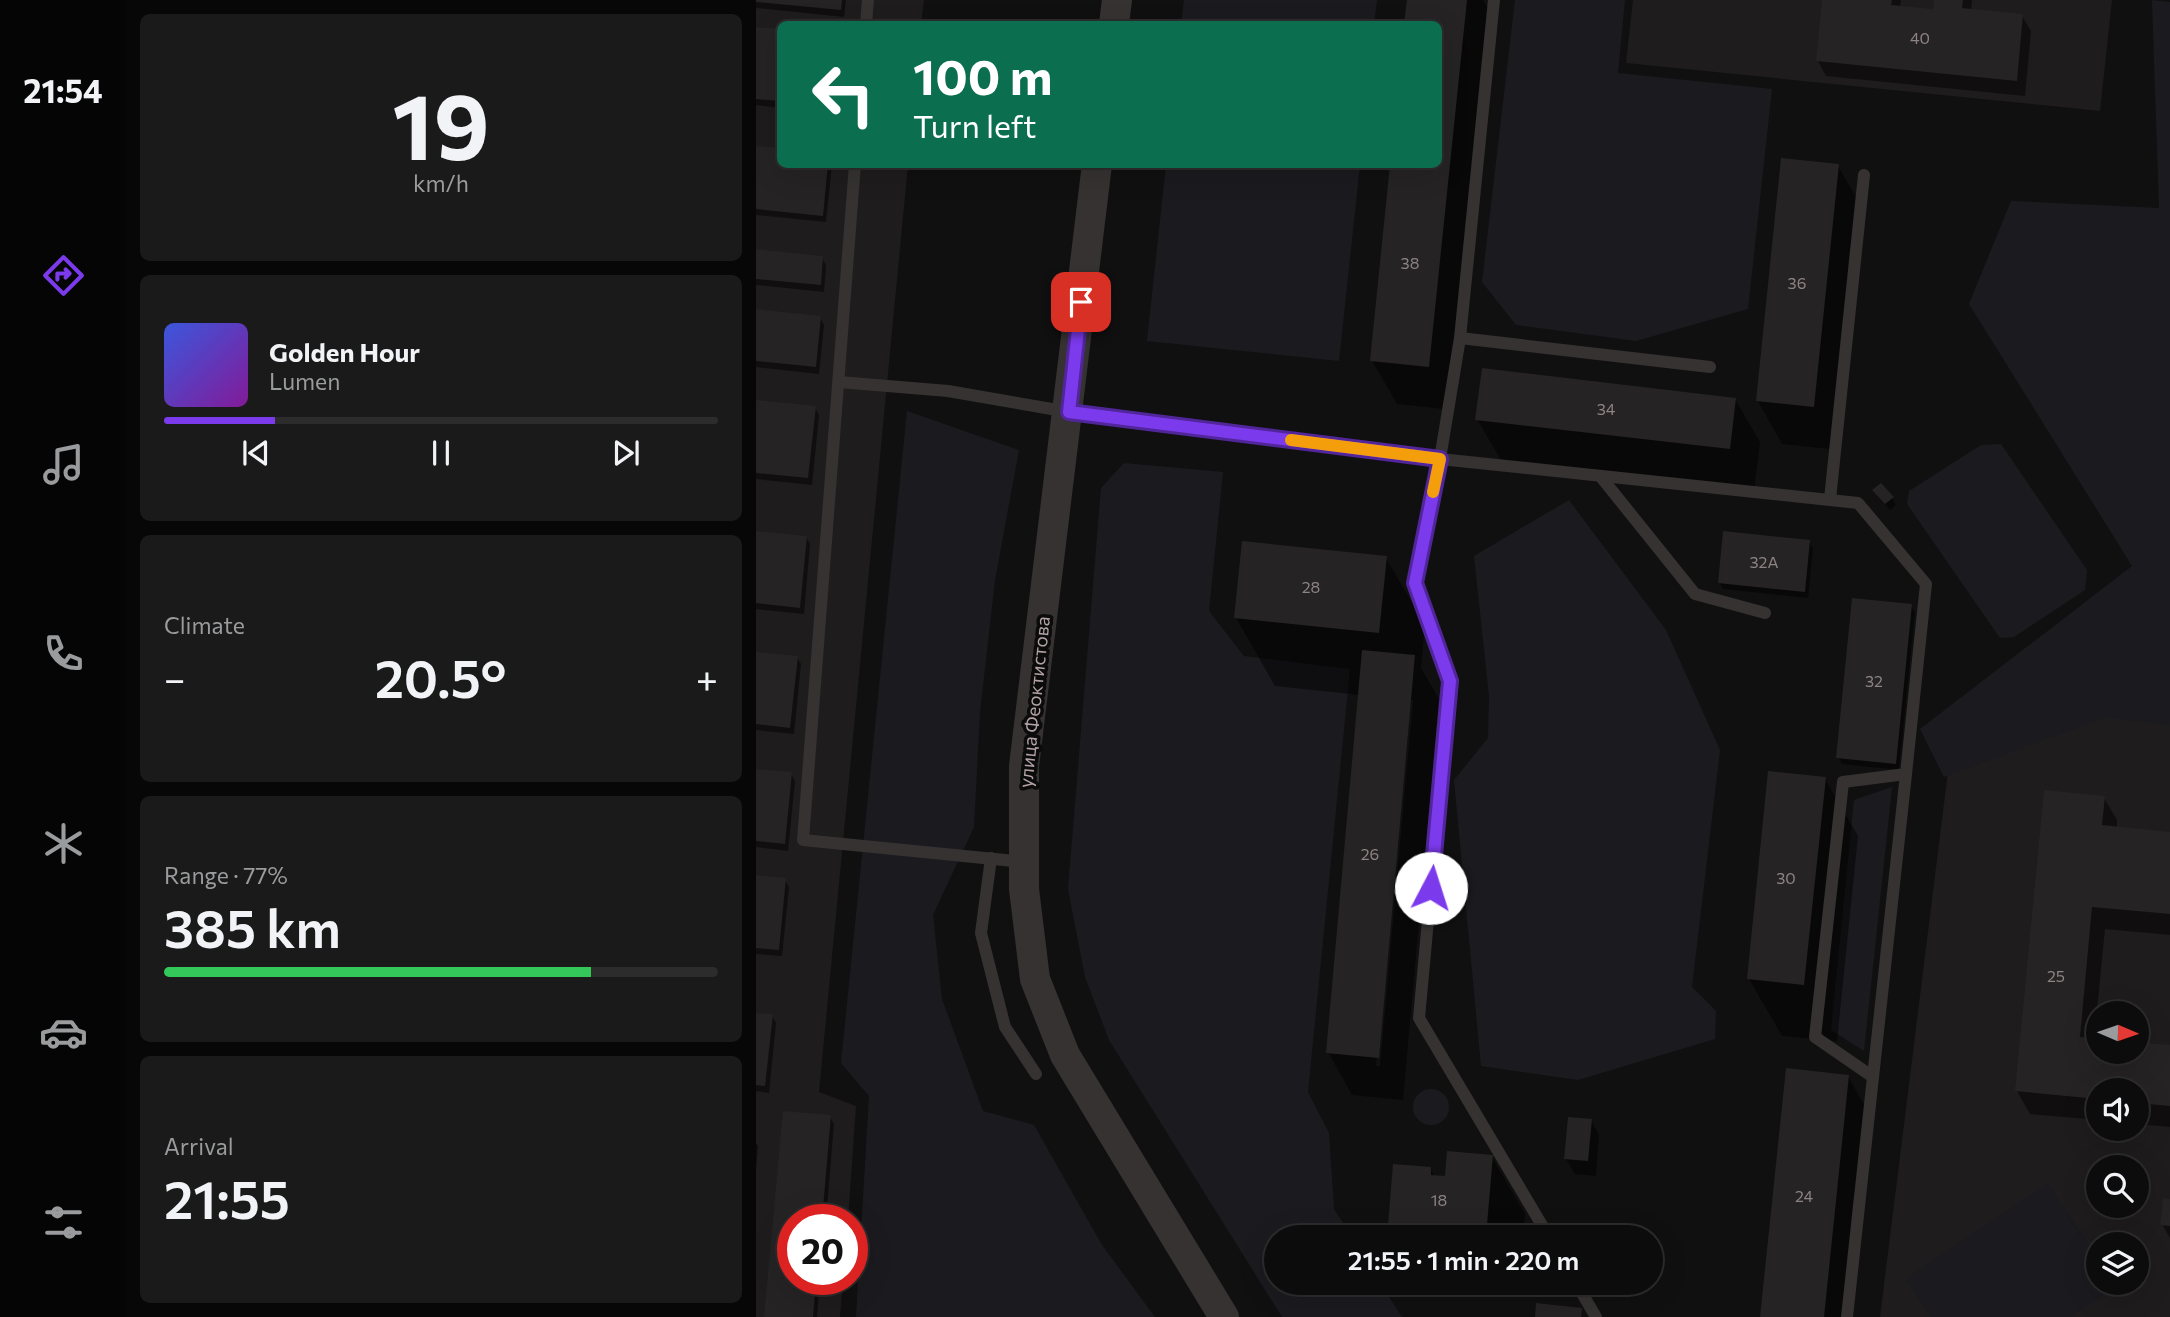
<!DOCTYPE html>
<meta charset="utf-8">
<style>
body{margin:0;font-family:Commissioner,sans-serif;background:#1b1a1a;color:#f1f3f6;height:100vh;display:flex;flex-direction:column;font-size:26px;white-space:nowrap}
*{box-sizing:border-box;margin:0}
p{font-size:23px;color:#9a9b9d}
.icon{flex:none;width:38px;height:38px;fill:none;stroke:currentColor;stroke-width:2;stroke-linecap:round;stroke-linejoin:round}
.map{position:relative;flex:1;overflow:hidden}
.drawer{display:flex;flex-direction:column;gap:14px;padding:14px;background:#070707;width:630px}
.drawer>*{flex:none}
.hud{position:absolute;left:21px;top:21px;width:665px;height:147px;border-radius:10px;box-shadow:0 7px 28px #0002,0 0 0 2px #2d2c2d;background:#0b6e4f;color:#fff;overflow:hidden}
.needle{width:46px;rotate:92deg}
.fabs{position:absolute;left:1330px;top:1001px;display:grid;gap:14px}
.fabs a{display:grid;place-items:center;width:63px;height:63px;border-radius:50%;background:#0d0c0c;box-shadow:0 7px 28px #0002,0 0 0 2px #2d2c2d;font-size:35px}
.speed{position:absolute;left:21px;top:1204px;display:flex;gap:14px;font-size:35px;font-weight:700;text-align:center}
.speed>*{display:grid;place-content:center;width:91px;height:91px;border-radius:50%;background:#0d0c0c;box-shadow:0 7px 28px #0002,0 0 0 2px #2d2c2d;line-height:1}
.speed .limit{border:10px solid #d22;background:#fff;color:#111}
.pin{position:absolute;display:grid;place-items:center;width:60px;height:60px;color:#fff;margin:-30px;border-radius:14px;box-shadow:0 4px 10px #0006}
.me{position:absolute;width:77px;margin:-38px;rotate:5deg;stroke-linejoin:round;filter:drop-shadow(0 0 5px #0008)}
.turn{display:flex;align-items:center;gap:24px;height:147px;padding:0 21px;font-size:32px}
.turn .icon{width:91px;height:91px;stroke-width:2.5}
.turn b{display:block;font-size:49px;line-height:60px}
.big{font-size:52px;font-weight:600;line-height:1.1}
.drawer .card{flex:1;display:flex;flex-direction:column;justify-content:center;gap:10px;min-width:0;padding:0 24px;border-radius:10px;background:#1b1a1a}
.drawer .dial{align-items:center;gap:0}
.dial b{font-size:91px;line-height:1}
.song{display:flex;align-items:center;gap:21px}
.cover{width:84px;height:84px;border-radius:10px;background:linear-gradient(135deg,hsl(230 70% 55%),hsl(290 70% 35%))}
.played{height:7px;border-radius:4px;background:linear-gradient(90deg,#7c3aed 20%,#2d2c2d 20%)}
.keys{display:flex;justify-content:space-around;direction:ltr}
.heat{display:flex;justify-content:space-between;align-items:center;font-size:38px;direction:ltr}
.charge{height:10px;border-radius:5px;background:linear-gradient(90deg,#34c759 77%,#2d2c2d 0)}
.trip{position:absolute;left:508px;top:1225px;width:399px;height:70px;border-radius:35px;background:#0d0c0c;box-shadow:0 7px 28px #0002,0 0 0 2px #2d2c2d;font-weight:600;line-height:70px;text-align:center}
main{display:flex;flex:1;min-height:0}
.menu{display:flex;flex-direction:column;width:126px;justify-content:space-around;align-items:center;background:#050505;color:#9a9b9d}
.menu .icon{width:49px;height:49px}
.menu .current{color:#7c3aed}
.menu b{font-size:32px;color:#f1f3f6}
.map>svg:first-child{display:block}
.built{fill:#1e1c1c;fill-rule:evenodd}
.green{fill:#1b1a1f}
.shadow{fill:#0007;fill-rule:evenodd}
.building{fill:#252323}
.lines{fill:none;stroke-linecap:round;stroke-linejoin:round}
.service{stroke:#363232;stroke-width:12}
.tertiary{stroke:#363232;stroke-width:30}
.route-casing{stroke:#51269a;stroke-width:18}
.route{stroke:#7c3aed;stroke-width:12}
.slow{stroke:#f59e0b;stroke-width:12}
.labels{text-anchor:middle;stroke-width:7;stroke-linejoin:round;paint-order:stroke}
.number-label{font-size:16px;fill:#8d8284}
.street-label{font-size:19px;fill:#b1a2a6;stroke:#0c0b0b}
</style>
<main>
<nav class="menu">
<b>21:54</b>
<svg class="icon current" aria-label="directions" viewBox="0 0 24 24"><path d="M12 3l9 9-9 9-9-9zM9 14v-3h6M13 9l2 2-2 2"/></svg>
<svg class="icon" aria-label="music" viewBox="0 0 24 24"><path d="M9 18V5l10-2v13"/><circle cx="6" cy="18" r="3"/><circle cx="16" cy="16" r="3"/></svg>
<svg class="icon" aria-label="phone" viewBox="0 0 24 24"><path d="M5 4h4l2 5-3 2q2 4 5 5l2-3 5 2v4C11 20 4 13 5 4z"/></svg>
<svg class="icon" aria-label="climate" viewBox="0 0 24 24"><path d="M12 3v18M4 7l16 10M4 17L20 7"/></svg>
<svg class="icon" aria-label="car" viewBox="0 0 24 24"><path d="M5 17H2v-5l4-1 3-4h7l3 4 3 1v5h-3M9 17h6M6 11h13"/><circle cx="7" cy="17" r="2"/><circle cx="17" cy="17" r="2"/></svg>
<svg class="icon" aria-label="filters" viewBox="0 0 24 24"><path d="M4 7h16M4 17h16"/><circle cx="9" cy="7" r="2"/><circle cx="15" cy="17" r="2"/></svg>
</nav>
<section class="drawer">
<div class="card dial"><b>19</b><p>km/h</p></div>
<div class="card">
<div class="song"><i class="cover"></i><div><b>Golden Hour</b><p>Lumen</p></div></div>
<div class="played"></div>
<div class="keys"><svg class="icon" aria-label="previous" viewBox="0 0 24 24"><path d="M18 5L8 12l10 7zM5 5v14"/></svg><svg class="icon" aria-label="pause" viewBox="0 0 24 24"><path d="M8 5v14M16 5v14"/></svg><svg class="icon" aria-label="next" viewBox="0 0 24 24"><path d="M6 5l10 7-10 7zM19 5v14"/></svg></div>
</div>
<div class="card"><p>Climate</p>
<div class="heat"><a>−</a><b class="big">20.5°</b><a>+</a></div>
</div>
<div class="card"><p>Range · 77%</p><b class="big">385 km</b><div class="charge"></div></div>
<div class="card"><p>Arrival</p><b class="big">21:55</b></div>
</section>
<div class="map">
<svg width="1414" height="1317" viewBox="0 0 1414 1317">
<rect width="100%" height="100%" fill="#111010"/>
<!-- built -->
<g class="built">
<polygon points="0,0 168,0 165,24 24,24 24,164 152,165 63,1092 100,1106 92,1220 37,1220 37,1279 87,1279 84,1317 0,1317"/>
<polygon points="877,0 1356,0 1344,111 870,63"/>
<path d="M1414,594v723h-290l75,-602zM1342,1013h39v39h-39zM1342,1090h39v39h-39zM1342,1167h39v39h-39zM1342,1244h39v39h-39z"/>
</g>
<!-- green -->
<g class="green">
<polygon points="428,0 621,0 618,24 425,24"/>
<polygon points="759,0 869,0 862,73 1016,89 992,309 880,341 760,325 726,282"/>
<polygon points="1396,0 1414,2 1414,726 1351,717 1188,777 1164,729 1376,566 1213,304 1255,201 1403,208"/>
<polygon points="410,165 604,165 583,361 391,341"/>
<polygon points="151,411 263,450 239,580 224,712 218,827 177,915 186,999 227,1111 278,1125 346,1245 399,1317 100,1317 113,1096 85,1063"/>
<polygon points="1245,444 1331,570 1329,590 1258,637 1244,638 1151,504 1153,491 1225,445"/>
<polygon points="368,463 467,472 453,611 488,656 594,669 552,1092 573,1133 578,1209 596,1237 520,1237 520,1283 624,1283 646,1317 526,1317 353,1040 329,977 312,889 345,488"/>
<polygon points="813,500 910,630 964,750 936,987 960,1011 959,1039 822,1080 725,1066 698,780 732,738 733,696 718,556"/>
<polygon points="1136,787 1108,1051 1075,1030 1098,800"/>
<circle cx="675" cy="1107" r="18"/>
<polygon points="1291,1183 1342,1258 1342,1283 1359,1283 1361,1286 1315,1317 1175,1317 1149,1280"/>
</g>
<!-- shadow -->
<g class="shadow">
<polygon points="0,0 90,0 88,17 0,8"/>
<polygon points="653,0 727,0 737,17 697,410 641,404 616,361 682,164 682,24 650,24"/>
<polygon points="1068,0 1145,0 1144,8 1179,11 1180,0 1216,0 1215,11 1266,16 1275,31 1269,96 1070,76 1062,61"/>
<polygon points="0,29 24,31 24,108 0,105"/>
<polygon points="0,148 24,150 24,164 76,164 70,222 0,215"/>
<polygon points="1082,166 1107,209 1082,450 1026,444 1002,401"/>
<polygon points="0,251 66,258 70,265 68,292 0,285"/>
<polygon points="0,311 64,318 68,325 63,374 0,367"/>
<polygon points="979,399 1004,442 998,491 746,462 721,419"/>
<polygon points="0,402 59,408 63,415 56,485 0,479"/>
<polygon points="1119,491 1136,498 1140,505 1134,510"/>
<polygon points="0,532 50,537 54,544 48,614 0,609"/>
<polygon points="1053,542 1057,549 1052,598 967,589 963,582"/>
<path d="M630,558l39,67 -4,43 18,31 -36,401 -51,-5 -24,-43 32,-357 -85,-9 -39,-68zM653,700h4l-33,366h-4z"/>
<polygon points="1155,606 1159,613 1143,770 1086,764 1082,757"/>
<polygon points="0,653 41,657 45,664 38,734 0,730"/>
<polygon points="0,770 35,774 39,781 32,851 0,847"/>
<polygon points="1069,779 1102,836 1081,1041 1026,1036 993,979"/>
<polygon points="1348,798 1361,820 1361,828 1414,833 1414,935 1349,929 1338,1040 1342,1040 1342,1052 1381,1052 1381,1044 1414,1047 1414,1127 1381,1124 1381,1090 1342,1090 1342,1120 1274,1114 1261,1091"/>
<polygon points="0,877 29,880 33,887 26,956 0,954"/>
<polygon points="0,1015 16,1016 20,1023 13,1093 0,1091"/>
<polygon points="1092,1076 1116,1119 1096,1317 1006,1317"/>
<polygon points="28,1113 74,1117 78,1124 70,1220 37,1220 37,1279 64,1279 61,1317 10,1317"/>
<polygon points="835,1120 843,1135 840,1176 819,1174 810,1159"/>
<polygon points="0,1143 2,1146 0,1170"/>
<polygon points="736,1157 769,1214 767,1237 641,1237 634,1225 674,1168 679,1177 691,1178"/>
<polygon points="1414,1200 1414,1238 1406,1224"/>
<polygon points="680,1283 749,1283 748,1289"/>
</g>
<!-- building -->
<g class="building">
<polygon points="0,0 86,0 85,10 0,2"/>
<polygon points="651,0 711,0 673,367 614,361 634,164 682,164 682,24 648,24"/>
<polygon points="1066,0 1136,0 1135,5 1177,9 1178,0 1207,0 1206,8 1267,14 1261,81 1060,61"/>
<polygon points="0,27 24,29 24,101 0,99"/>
<polygon points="0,146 24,148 24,164 72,164 67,216 0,209"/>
<polygon points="1025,158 1083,164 1058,407 1000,401"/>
<polygon points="0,249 67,256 65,285 0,279"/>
<polygon points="0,309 65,316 60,367 0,361"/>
<polygon points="726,368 980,398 974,449 719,420"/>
<polygon points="0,400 60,406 52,478 0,473"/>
<polygon points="1125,483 1138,497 1129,504 1116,490"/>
<polygon points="0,531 51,536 44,608 0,603"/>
<polygon points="967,531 1054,540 1049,592 962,583"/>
<polygon points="486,541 631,556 623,633 478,618"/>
<polygon points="1096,598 1156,604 1140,764 1080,758"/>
<polygon points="606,650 659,655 623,1058 570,1053"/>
<polygon points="0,652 42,656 34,728 0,724"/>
<polygon points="0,769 36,772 29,844 0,841"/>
<polygon points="1012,771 1070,777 1048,985 991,979"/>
<polygon points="1288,790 1349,796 1346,825 1414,832 1414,914 1336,907 1324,1037 1342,1038 1342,1052 1381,1052 1381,1042 1414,1045 1414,1106 1381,1103 1381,1090 1342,1090 1342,1099 1259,1091"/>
<polygon points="0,875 30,878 23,950 0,948"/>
<polygon points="0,1013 17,1014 9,1086 0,1085"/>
<polygon points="1030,1068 1093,1075 1068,1317 1004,1317"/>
<polygon points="27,1111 75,1115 66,1220 37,1220 37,1279 60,1279 57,1317 8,1317"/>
<polygon points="812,1117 836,1119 832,1161 808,1159"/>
<polygon points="691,1151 737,1155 731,1225 717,1224 716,1233 632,1225 637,1164 675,1167 675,1175 689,1176"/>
<polygon points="1407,1198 1414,1199 1414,1226 1404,1225"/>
<polygon points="780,1303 826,1308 825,1317 779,1317"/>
</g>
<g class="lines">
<!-- service -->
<g class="service">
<polyline points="738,0 704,338 684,459 659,583 694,681 663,1018 793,1237"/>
<polyline points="110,24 112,0"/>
<polyline points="99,164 47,840 268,862"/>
<polyline points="704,338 954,367"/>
<polyline points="83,382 192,391 313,412 684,459 1102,503 1170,584 1150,774 1087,782 1059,1037 1117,1077 1091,1317"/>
<polyline points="845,477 939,594 1009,613"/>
<polyline points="1074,499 1108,175"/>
<polyline points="235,858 225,933 249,1027 280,1074"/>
<polyline points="1117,1077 1150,774"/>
<polyline points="820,1283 840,1317"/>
</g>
<!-- tertiary -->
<g class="tertiary">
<polyline points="358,24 361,0"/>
<polyline points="341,164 268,766 268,889 279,979 309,1055 468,1317"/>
</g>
</g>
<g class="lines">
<!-- route casing -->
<g class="route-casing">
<polyline id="route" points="325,302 313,412 684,459 659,583 694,681 675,888"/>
</g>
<!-- route -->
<use href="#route" class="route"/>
<!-- slow -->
<polyline class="slow" points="535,440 684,459 677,492"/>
</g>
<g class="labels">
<!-- number labels -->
<g class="number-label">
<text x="1164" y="44">40</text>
<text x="654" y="269">38</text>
<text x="1041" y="289">36</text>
<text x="850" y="415">34</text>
<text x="1008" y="568">32А</text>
<text x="555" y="593">28</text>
<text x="1118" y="687">32</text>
<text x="614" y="860">26</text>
<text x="1030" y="884">30</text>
<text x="1300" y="982">25</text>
<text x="1048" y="1202">24</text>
<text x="683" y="1206">18</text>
</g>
<!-- street labels -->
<g class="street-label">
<text transform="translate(278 702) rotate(-84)" y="7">улица Феоктистова</text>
</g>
</g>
</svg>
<div class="fabs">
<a><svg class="needle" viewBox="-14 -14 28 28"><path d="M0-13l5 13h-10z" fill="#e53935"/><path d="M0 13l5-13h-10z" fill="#9a9b9d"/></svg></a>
<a><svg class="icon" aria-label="sound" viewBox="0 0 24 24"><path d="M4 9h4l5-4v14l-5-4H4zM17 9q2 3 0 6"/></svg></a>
<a><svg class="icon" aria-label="search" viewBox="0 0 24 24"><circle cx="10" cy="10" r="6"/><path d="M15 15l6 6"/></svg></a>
<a><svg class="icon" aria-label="layers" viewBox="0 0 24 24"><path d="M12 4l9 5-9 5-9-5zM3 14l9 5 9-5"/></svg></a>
</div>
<div class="speed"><div class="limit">20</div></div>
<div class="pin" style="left:325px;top:302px;background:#d93025"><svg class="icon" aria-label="arrive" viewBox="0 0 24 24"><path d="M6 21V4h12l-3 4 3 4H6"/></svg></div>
<svg class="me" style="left:675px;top:888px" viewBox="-20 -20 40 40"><circle r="19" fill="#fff"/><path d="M0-13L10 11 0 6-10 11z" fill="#7c3aed"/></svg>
<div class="trip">21:55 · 1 min · 220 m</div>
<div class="hud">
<div class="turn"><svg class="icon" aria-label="left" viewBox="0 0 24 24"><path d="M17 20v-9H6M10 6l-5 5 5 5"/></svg><div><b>100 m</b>Turn left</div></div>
</div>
</div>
</main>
